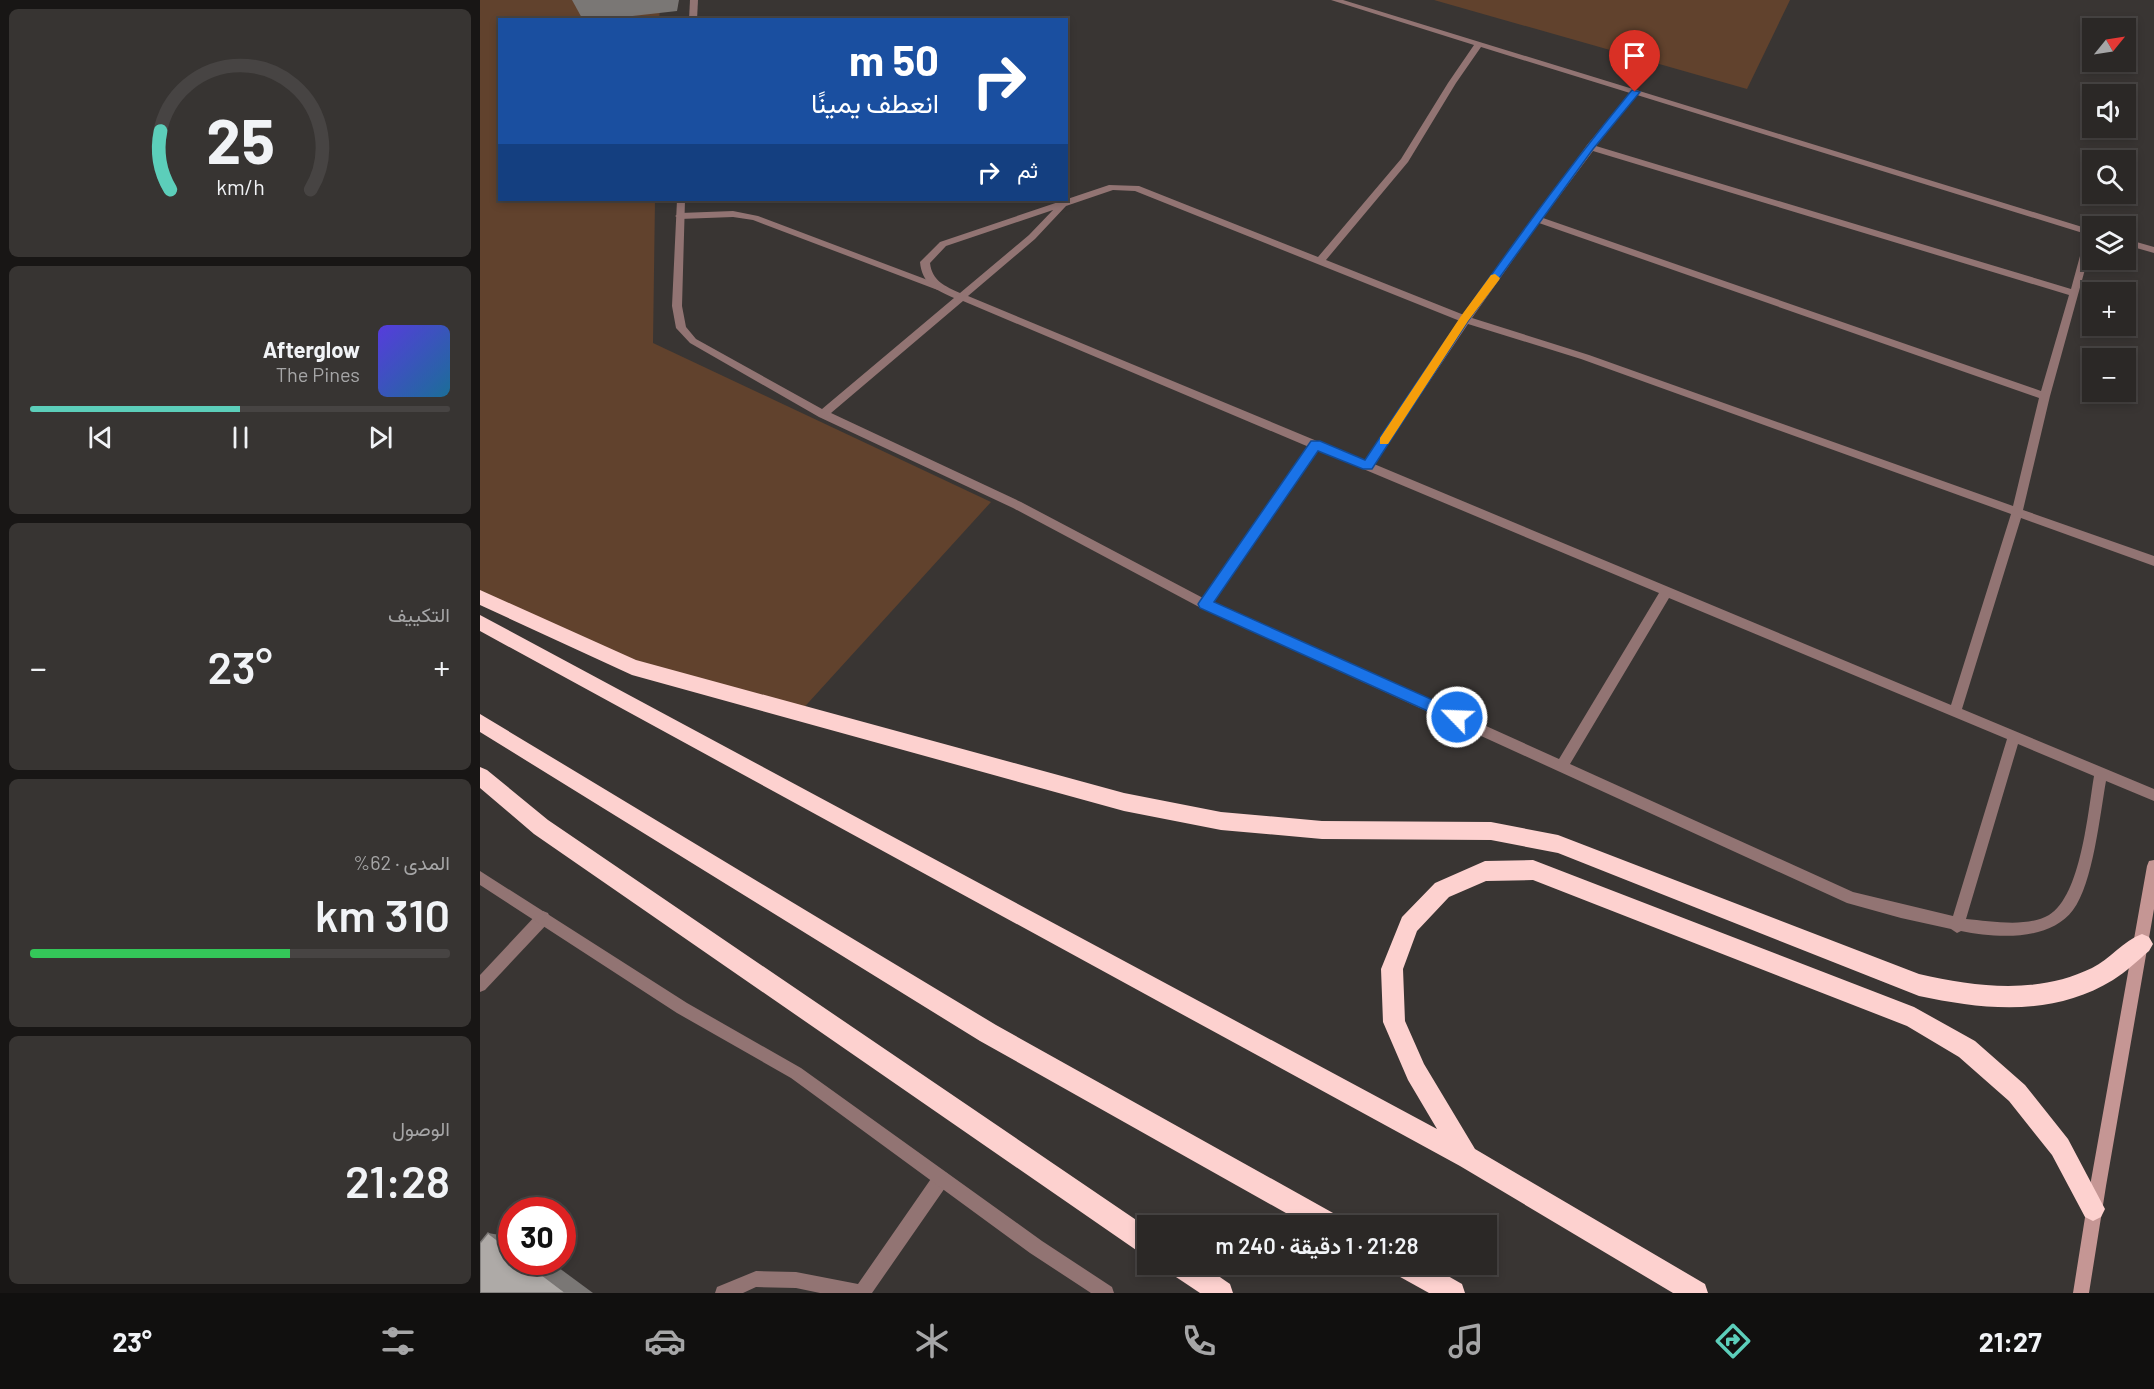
<!DOCTYPE html>
<html lang="ar">
<meta charset="utf-8">
<style>
body{margin:0;font-family:Barlow,Vazirmatn,sans-serif;background:#373432;color:#f1f3f6;direction:rtl;height:100vh;display:flex;flex-direction:column;font-size:22px;white-space:nowrap}
*{box-sizing:border-box;margin:0}
p{font-size:20px;color:#a6a6a7}
.icon{flex:none;width:33px;height:33px;fill:none;stroke:currentColor;stroke-width:2;stroke-linecap:round;stroke-linejoin:round}
.map{position:relative;flex:1;overflow:hidden;direction:ltr}
.drawer{display:flex;flex-direction:column;gap:9px;padding:9px;background:#181615;width:480px}
.drawer>*{flex:none}
.top-card{position:absolute;left:18px;top:18px;width:570px;height:183px;border-radius:0px;box-shadow:0 3px 9px #0003,0 0 0 2px #474443;direction:rtl;background:#1a4fa0;color:#fff;overflow:hidden}
.needle{width:39px;rotate:60deg}
.buttons{position:absolute;left:1602px;top:18px;display:grid;gap:12px}
.buttons a{display:grid;place-items:center;width:54px;height:54px;border-radius:0px;background:#2b2826;box-shadow:0 3px 9px #0003,0 0 0 2px #474443;font-size:30px}
.speed{position:absolute;left:18px;top:1197px;display:flex;gap:12px;font-size:30px;font-weight:700;text-align:center}
.speed>*{display:grid;place-content:center;width:78px;height:78px;border-radius:50%;background:#2b2826;box-shadow:0 3px 9px #0003,0 0 0 2px #474443;line-height:1}
.speed .limit{border:9px solid #d22;background:#fff;color:#111}
.pin{position:absolute;display:grid;place-items:center;width:51px;height:51px;color:#fff;margin:-62px -26px;border-radius:50% 50% 50% 0;rotate:-45deg;box-shadow:0 0 6px #0007}
.pin .icon{rotate:45deg}
.me{position:absolute;width:66px;margin:-33px;rotate:294deg;stroke-linejoin:round;filter:drop-shadow(0 0 4px #0008)}
.turn{display:flex;align-items:center;gap:21px;height:126px;padding:0 30px;font-size:27px}
.turn .icon{width:78px;height:78px;stroke-width:2.5}
.turn b{display:block;font-size:42px;line-height:51px}
.then{display:flex;align-items:center;height:57px;padding:0 30px;background:#0003;gap:12px;font-size:22px}
.big{font-size:45px;font-weight:600;line-height:1.1}
.drawer .tile{flex:1;display:flex;flex-direction:column;justify-content:center;gap:9px;min-width:0;padding:0 21px;border-radius:9px;background:#373432}
.drawer .dial{align-items:center;gap:0}
.dial svg{height:156px;overflow:visible;fill:none;stroke:#474443;stroke-width:7;stroke-linecap:round;text-anchor:middle}
.dial text{fill:#f1f3f6;stroke:none}
.song{display:flex;align-items:center;gap:18px}
.cover{width:72px;height:72px;border-radius:9px;background:linear-gradient(135deg,hsl(250 70% 55%),hsl(200 70% 35%))}
.played{height:6px;border-radius:3px;background:linear-gradient(90deg,#5cceba 50%,#474443 50%)}
.keys{display:flex;justify-content:space-around;direction:ltr}
.heat{display:flex;justify-content:space-between;align-items:center;font-size:33px;direction:ltr}
.charge{height:9px;border-radius:4px;background:linear-gradient(90deg,#34c759 62%,#474443 0)}
.trip{position:absolute;left:657px;top:1215px;width:360px;height:60px;border-radius:0px;background:#2b2826;box-shadow:0 3px 9px #0003,0 0 0 2px #474443;font-weight:600;line-height:60px;text-align:center;direction:rtl}
.dock{display:flex;height:96px;justify-content:space-around;align-items:center;background:#11100f;color:#a6a6a7}
.dock .icon{width:42px;height:42px}
.dock .selected{color:#5cceba}
.dock b{font-size:27px;color:#f1f3f6}
main{display:flex;flex:1;min-height:0}
.map>svg:first-child{display:block}
.green{fill:#61422d}
.lines{fill:none;stroke-linecap:round;stroke-linejoin:round}
.lane{fill:#927473;fill-rule:evenodd}
.street{fill:#927473;fill-rule:evenodd}
.secondary{fill:#c59694;fill-rule:evenodd}
.highway{fill:#fdd1cf;fill-rule:evenodd}
.shaded-wall{fill:#7a7775}
.building{fill:#aeaaa7;stroke:#7a7775;stroke-width:1.5}
.route{fill:#1a73e8;stroke:#114b97;stroke-width:1.5}
.slow{fill:#f59e0b}
</style>
<main>
<div class="map">
<svg width="1674" height="1293" viewBox="0 0 1674 1293">
<rect width="100%" height="100%" fill="#393533"/>
<!-- green -->
<g class="green">
<polygon points="0,0 181,0 179,19 20,20 20,200 175,200 173,343 511,502 319,713 152,667 0,597"/>
<polygon points="954,0 1310,0 1267,89"/>
</g>
<g class="lines">
<!-- lane -->
<g class="lane">
<polygon points="253,211 278,216 461,285 463,287 458,290 455,289 273,220 253,217 200,219 195,216 200,213"/>
<polygon points="63,911 68,913 70,918 68,923 5,990 0,992 0,975 58,913"/>
<polygon points="461,1171 467,1173 469,1179 467,1185 392,1293 340,1293 316,1288 276,1287 263,1293 235,1293 237,1287 276,1271 316,1272 378,1284 455,1173"/>
</g>
<!-- street -->
<g class="street">
<polygon points="210,0 218,0 217,20 209,20"/>
<path d="M851,0h12l749,230v14l-42,152 -27,114 131,46v10l-133,-48 -59,191 192,80v12l-48,-20c-6,33 -13,103 -33,129 -24,32 -77,28 -112,21l-4,2 -6,-4 -50,-11 -54,-15 -646,-295 -188,-100 -194,-91 -129,-74 -14,-15 -4,-22 5,-106h8l-3,106 4,21 10,12 126,70 132,-111c-18,-8 -32,-14 -34,-36l20,-20 169,-57 30,1 179,71 83,-98 47,-76 26,-38zM1001,47l149,46 -43,52 -123,170 -138,-55 82,-98 48,-79zM1157,95l449,139 -15,55 -475,-143zM1113,151l476,144 -28,96 -498,-173zM633,190l22,1 325,130 -95,140 -397,-165 67,-57 31,-33zM573,210l-24,25 -69,58c-15,-7 -28,-12 -30,-30l16,-17zM1059,223l500,175 -26,108 -424,-151 -117,-37zM483,301l346,146 -106,151 -182,-96 -190,-89zM988,324l113,35 430,155 -60,191 -577,-241zM838,450l341,143 -100,166 -346,-156zM1189,598l338,141 -54,177 -100,-24 -283,-128zM1538,744l76,32c-6,35 -13,120 -45,139 -23,13 -58,6 -83,4z"/>
<polygon points="1646,239 1674,247 1674,253 1646,245"/>
<polygon points="0,871 207,1003 321,1068 562,1241 632,1287 634,1293 611,1293 550,1253 311,1078 197,1013 0,885"/>
</g>
<!-- secondary -->
<polygon class="secondary" points="1674,860 1674,909 1626,1186 1609,1293 1593,1293 1610,1186 1667,866 1669,861"/>
<!-- highway -->
<g class="highway">
<path d="M0,590l156,70 488,133 97,19 101,9 169,1 67,13 361,139c58,13 117,21 173,-6 18,-9 31,-27 50,-34l7,3 4,7 -4,7c-12,10 -23,21 -36,29 -60,37 -128,30 -194,16l-361,-143 -67,-13 -169,-1 -101,-9 -97,-19 -492,-136 -152,-70z"/>
<polygon points="0,615 957,1129 928,1080 903,1022 901,969 922,917 955,883 1005,861 1053,860 1434,1007 1495,1041 1545,1085 1588,1139 1625,1209 1621,1217 1613,1221 1605,1217 1572,1155 1529,1101 1479,1057 1427,1026 1053,880 1006,881 969,897 937,931 923,969 925,1021 944,1064 995,1149 1225,1284 1228,1293 1193,1293 980,1166 0,631"/>
<polygon points="0,714 516,1025 862,1218 866,1226 829,1226 500,1041 0,732"/>
<polygon points="0,767 7,770 68,820 668,1228 668,1255 659,1252 54,834 0,788"/>
<polygon points="687,1264 721,1264 750,1284 753,1293 720,1293 690,1273"/>
<polygon points="910,1264 947,1264 982,1284 985,1293 949,1293 913,1273"/>
</g>
</g>
<!-- shaded-wall -->
<g class="shaded-wall">
<polygon points="92,0 199,0 197,11 117,20 103,20"/>
<polygon points="8,1233 32,1237 32,1251"/>
<polygon points="45,1262 71,1262 113,1293 86,1293"/>
</g>
<!-- building -->
<polygon class="building" points="8,1233 32,1251 32,1262 45,1262 86,1293 0,1293 0,1243"/>
<!-- route -->
<path class="route" d="M1152,90l8,2 -47,57 -125,172 -96,148h-9l-45,-18 -104,151 248,111 2,4 -2,5 -5,2 -5,-2 -252,-114 -2,-4 2,-3 111,-160h9l45,19c84,-127 170,-252 267,-370z"/>
<!-- slow -->
<polygon class="slow" points="1015,274 1020,278 1019,280 988,321 908,444 900,444 900,438 981,316 1011,275"/>
</svg>
<div class="buttons">
<a><svg class="needle" viewBox="-14 -14 28 28"><path d="M0-13l5 13h-10z" fill="#e53935"/><path d="M0 13l5-13h-10z" fill="#a6a6a7"/></svg></a>
<a><svg class="icon" aria-label="sound" viewBox="0 0 24 24"><path d="M4 9h4l5-4v14l-5-4H4zM17 9q2 3 0 6"/></svg></a>
<a><svg class="icon" aria-label="search" viewBox="0 0 24 24"><circle cx="10" cy="10" r="6"/><path d="M15 15l6 6"/></svg></a>
<a><svg class="icon" aria-label="layers" viewBox="0 0 24 24"><path d="M12 4l9 5-9 5-9-5zM3 14l9 5 9-5"/></svg></a>
<a>+</a>
<a>−</a>
</div>
<div class="speed"><div class="limit">30</div></div>
<div class="pin" style="left:1155px;top:92px;background:#d93025"><svg class="icon" aria-label="arrive" viewBox="0 0 24 24"><path d="M6 21V4h12l-3 4 3 4H6"/></svg></div>
<svg class="me" style="left:977px;top:717px" viewBox="-20 -20 40 40"><circle r="17" fill="#1a73e8" stroke="#fff" stroke-width="3"/><path d="M0-11L8 9 0 5-8 9z" fill="#fff"/></svg>
<div class="trip">21:28 · 1 دقيقة · 240 m</div>
<div class="top-card">
<div class="turn"><svg class="icon" aria-label="right" viewBox="0 0 24 24"><path d="M7 20v-9h11M14 6l5 5-5 5"/></svg><div><b>50 m</b>انعطف يمينًا</div></div>
<div class="then">ثم<svg class="icon" aria-label="right" viewBox="0 0 24 24"><path d="M7 20v-9h11M14 6l5 5-5 5"/></svg></div>
</div>
</div>
<section class="drawer">
<div class="tile dial"><svg viewBox="0 0 100 80">
<path d="M14 69A42 42 0 1 1 86 69"/>
<path d="M14 69A42 42 0 0 1 9 39" stroke="#5cceba"/>
<text x="50" y="56" font-size="32" font-weight="700">25</text>
<text x="50" y="72" font-size="11">km/h</text>
</svg></div>
<div class="tile">
<div class="song"><i class="cover"></i><div><b>Afterglow</b><p>The Pines</p></div></div>
<div class="played"></div>
<div class="keys"><svg class="icon" aria-label="previous" viewBox="0 0 24 24"><path d="M18 5L8 12l10 7zM5 5v14"/></svg><svg class="icon" aria-label="pause" viewBox="0 0 24 24"><path d="M8 5v14M16 5v14"/></svg><svg class="icon" aria-label="next" viewBox="0 0 24 24"><path d="M6 5l10 7-10 7zM19 5v14"/></svg></div>
</div>
<div class="tile"><p>التكييف</p>
<div class="heat"><a>−</a><b class="big">23°</b><a>+</a></div>
</div>
<div class="tile"><p>المدى · 62%</p><b class="big">310 km</b><div class="charge"></div></div>
<div class="tile"><p>الوصول</p><b class="big">21:28</b></div>
</section>
</main>
<nav class="dock">
<b>21:27</b>
<svg class="icon selected" aria-label="directions" viewBox="0 0 24 24"><path d="M12 3l9 9-9 9-9-9zM9 14v-3h6M13 9l2 2-2 2"/></svg>
<svg class="icon" aria-label="music" viewBox="0 0 24 24"><path d="M9 18V5l10-2v13"/><circle cx="6" cy="18" r="3"/><circle cx="16" cy="16" r="3"/></svg>
<svg class="icon" aria-label="phone" viewBox="0 0 24 24"><path d="M5 4h4l2 5-3 2q2 4 5 5l2-3 5 2v4C11 20 4 13 5 4z"/></svg>
<svg class="icon" aria-label="climate" viewBox="0 0 24 24"><path d="M12 3v18M4 7l16 10M4 17L20 7"/></svg>
<svg class="icon" aria-label="car" viewBox="0 0 24 24"><path d="M5 17H2v-5l4-1 3-4h7l3 4 3 1v5h-3M9 17h6M6 11h13"/><circle cx="7" cy="17" r="2"/><circle cx="17" cy="17" r="2"/></svg>
<svg class="icon" aria-label="filters" viewBox="0 0 24 24"><path d="M4 7h16M4 17h16"/><circle cx="9" cy="7" r="2"/><circle cx="15" cy="17" r="2"/></svg>
<b>23°</b>
</nav>
